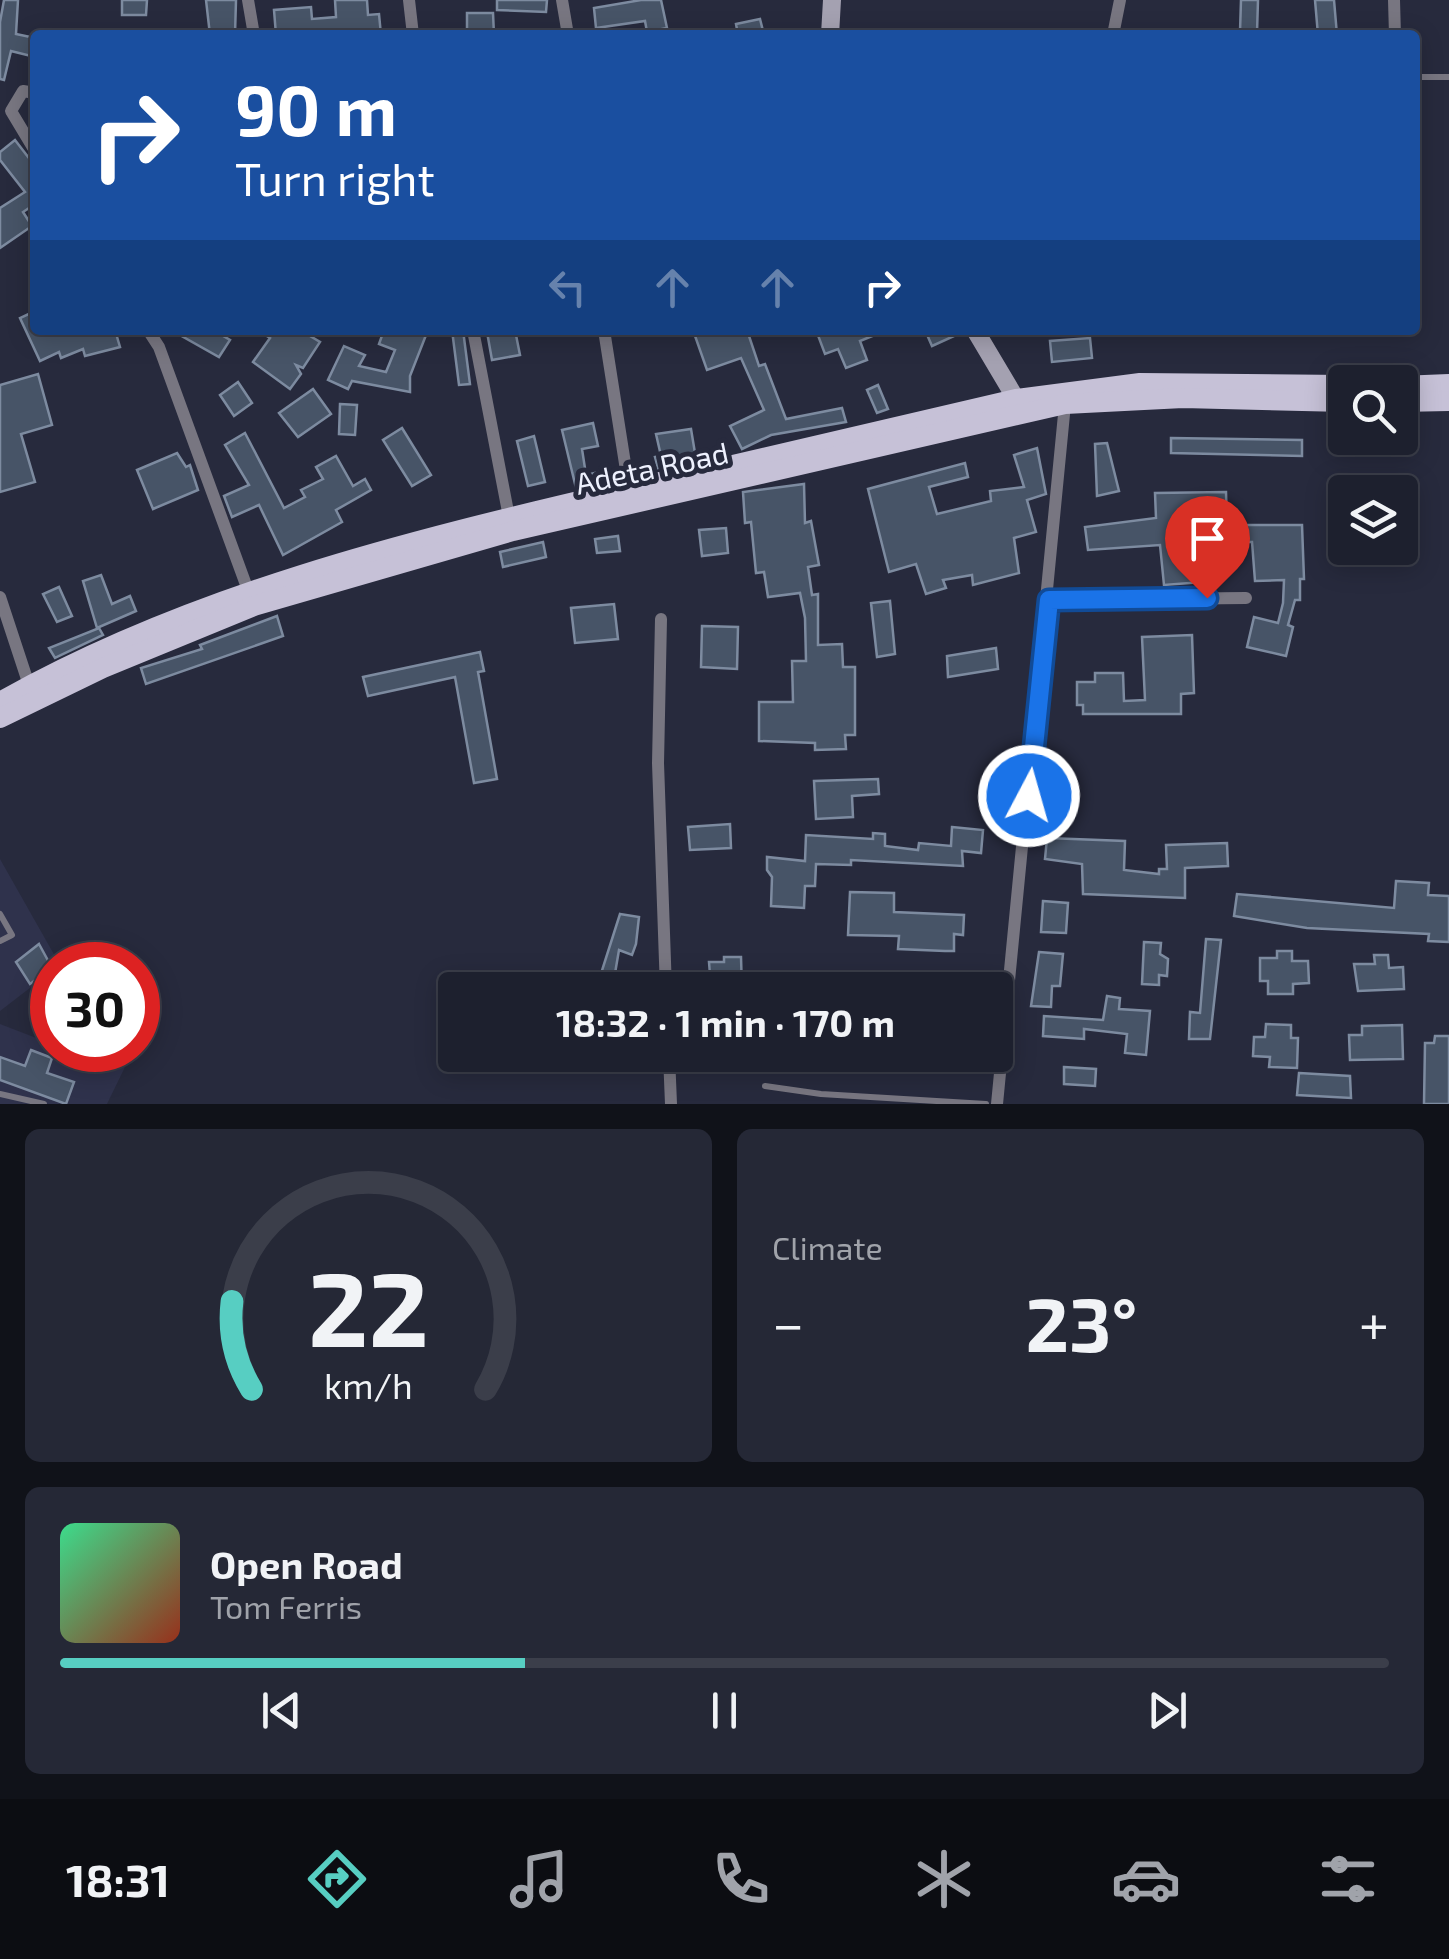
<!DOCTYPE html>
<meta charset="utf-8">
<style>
body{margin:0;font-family:"Exo 2",sans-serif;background:#252836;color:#f1f3f6;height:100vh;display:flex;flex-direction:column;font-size:38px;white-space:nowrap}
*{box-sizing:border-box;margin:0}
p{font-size:32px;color:#a0a3aa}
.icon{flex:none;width:55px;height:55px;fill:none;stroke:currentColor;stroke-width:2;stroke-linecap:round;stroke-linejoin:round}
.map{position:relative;height:1104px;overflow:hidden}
.panel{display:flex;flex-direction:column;gap:25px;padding:25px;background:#101219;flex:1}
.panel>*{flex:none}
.banner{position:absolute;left:30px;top:30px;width:1390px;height:305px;border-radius:10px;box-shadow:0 5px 25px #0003,0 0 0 2px #3b3e4a;background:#1a4fa0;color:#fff;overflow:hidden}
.buttons{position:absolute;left:1328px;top:365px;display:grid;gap:20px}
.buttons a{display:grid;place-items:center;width:90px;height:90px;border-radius:10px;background:#1d202e;box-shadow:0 5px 25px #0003,0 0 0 2px #3b3e4a;font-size:50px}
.speed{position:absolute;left:30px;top:942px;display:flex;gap:20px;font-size:50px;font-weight:700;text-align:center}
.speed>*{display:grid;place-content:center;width:130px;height:130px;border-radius:50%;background:#1d202e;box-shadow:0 5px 25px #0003,0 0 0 2px #3b3e4a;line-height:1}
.speed .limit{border:15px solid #d22;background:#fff;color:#111}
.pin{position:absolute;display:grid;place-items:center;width:85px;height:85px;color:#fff;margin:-102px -42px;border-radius:50% 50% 50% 0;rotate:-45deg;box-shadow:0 0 10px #0007}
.pin .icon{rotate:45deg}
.me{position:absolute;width:110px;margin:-55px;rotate:6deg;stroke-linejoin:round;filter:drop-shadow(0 0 8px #0008)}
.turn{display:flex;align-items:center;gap:35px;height:210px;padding:0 40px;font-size:45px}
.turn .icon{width:130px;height:130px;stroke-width:2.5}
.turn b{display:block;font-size:70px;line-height:85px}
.lanes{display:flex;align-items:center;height:95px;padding:0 40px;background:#0003;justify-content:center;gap:50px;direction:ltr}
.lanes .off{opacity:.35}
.big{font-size:75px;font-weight:700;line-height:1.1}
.panel .card{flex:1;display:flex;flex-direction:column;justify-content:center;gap:15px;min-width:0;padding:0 35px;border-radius:15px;background:#252836}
.panel .dial{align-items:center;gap:0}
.dial svg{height:260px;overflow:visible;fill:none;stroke:#3b3e4a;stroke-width:7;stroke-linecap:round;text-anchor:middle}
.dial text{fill:#f1f3f6;stroke:none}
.song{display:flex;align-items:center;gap:30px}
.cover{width:120px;height:120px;border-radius:15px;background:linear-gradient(135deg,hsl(150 70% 55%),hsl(10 70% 35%))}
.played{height:10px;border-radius:5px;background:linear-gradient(90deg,#57cec2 35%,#3b3e4a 35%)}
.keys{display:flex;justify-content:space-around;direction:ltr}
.heat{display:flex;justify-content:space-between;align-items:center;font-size:55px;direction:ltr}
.panel .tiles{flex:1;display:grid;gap:25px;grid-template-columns:1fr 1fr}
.card:last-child{grid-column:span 2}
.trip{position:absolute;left:438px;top:972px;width:575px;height:100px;border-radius:10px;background:#1d202e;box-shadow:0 5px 25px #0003,0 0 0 2px #3b3e4a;font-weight:700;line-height:100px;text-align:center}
.menu{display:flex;height:160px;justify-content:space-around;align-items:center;background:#0c0d12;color:#a0a3aa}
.menu .icon{width:70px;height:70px}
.menu .selected{color:#57cec2}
.menu b{font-size:45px;color:#f1f3f6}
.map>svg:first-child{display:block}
.built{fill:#2f324c}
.building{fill:#475467;stroke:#7d8ba0;stroke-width:2.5}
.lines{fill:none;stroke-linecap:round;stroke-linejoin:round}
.lane{stroke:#787681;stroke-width:6}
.street{stroke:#787681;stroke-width:12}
.secondary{stroke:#a4a1b1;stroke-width:18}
.primary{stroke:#c6c1d7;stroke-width:20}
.route-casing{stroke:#114b97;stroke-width:25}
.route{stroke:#1a73e8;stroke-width:18}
.labels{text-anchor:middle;stroke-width:10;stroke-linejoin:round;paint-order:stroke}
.street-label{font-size:30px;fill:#eef1fe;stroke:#272a3d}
</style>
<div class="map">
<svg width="1449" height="1104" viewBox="0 0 1449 1104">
<rect width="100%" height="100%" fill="#272a3d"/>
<!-- built -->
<g class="built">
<polygon points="0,859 60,965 52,965 52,971 0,1011"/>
<polygon points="0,1024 52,1044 52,1050 70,1050 125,1067 107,1104 0,1104"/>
</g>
<!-- building -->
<g class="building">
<polygon points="4,0 18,0 16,34 35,38 31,56 11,51 4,80 0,79 0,22"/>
<polygon points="122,0 147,0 146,15 122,15"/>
<polygon points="206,0 236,0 235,35 210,35"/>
<polygon points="335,0 367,0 368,15 379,14 381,35 276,35 274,10 311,7 312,19 336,17"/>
<polygon points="497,0 547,0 546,12 497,10"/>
<polygon points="641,0 661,0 667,28 647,32 645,21 596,28 594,8"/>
<polygon points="1241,0 1258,0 1257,33 1240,32"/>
<polygon points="1315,0 1334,0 1337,35 1318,35"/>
<polygon points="467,13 493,13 494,35 467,35"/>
<polygon points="760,19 764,35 738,35 736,24"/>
<polygon points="15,140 35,166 35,204 23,212 32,226 0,248 0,208 25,192 0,160 0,152"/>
<polygon points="35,311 35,330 115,330 120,347 85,356 83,349 61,358 59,352 40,361 20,318"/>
<polygon points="171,330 213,330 230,340 219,357"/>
<polygon points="257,330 300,330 320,342 303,368 296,365 301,374 290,389 253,362 270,338"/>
<polygon points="384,330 428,330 410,376 410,392 352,381 348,389 328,380 344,346 365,355 359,366 386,372 395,350 379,344"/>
<polygon points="452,330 463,330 470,384 459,385"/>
<polygon points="515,330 520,355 492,360 487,332"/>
<polygon points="703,330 720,330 722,335 747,330 759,366 765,364 786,419 842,408 846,422 771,435 742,449 730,426 764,410 741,358 707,370 694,333"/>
<polygon points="816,330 885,330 885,331 860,341 867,360 846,368 838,349 825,354"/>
<polygon points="925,330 963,330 963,332 932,346"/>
<polygon points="1090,338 1092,358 1052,362 1050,341"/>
<polygon points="38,374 52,425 21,434 35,482 0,492 0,385"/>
<polygon points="238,382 252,403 234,416 220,395"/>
<polygon points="878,385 888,409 877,413 867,390"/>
<polygon points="313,389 331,414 298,437 279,413"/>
<polygon points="340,404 357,405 355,435 339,434"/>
<polygon points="593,423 598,446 582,449 586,475 599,472 601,482 576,488 562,430"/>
<polygon points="402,428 431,475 412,486 383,440"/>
<polygon points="691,429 696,459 658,468 655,457 661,456 656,434"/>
<polygon points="245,433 284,508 305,497 301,490 323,479 316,467 336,456 353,486 365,479 371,490 336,510 342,522 283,555 259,505 232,517 224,496 249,485 225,445"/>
<polygon points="534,436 545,482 528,486 517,441"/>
<polygon points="1171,438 1302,440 1302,456 1171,453"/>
<polygon points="1107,443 1119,491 1097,496 1095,444"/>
<polygon points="1037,448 1046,494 1027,500 1036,532 1014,538 1019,573 973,585 972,575 943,580 946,588 926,594 916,564 889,572 868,489 965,463 968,477 929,487 937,514 991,501 990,491 1024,487 1014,455"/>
<polygon points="177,453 186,467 190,465 198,490 153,509 137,470"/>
<polygon points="804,484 805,523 811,521 819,565 808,567 812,595 818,594 818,645 842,644 843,667 855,667 855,735 845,735 846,749 815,750 815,743 759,741 759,702 793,702 792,661 806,661 805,618 800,593 768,597 764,572 756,573 751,522 745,523 743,492"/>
<polygon points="1226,492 1227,525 1302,525 1304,579 1300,579 1300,600 1295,600 1288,625 1293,627 1286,656 1247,647 1254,617 1278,623 1283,603 1284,580 1255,581 1252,542 1212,542 1216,581 1164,585 1160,545 1088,550 1085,527 1156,518 1155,493"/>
<polygon points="726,528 728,553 702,556 699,530"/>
<polygon points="618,536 620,551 597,553 595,539"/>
<polygon points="543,542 546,557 503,567 500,552"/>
<polygon points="101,575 112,604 130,596 136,611 97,628 83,581"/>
<polygon points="59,587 72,616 57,622 43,594"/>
<polygon points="890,601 895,654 877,657 871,603"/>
<polygon points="614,604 618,639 575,643 571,608"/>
<polygon points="277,616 283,636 146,684 141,668 202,649 200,645"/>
<polygon points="702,626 738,627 737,669 701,667"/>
<polygon points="99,628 103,635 55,658 49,648"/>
<polygon points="1192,635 1194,693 1181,694 1181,714 1083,714 1083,705 1077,705 1077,682 1095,682 1095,673 1123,673 1124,701 1145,700 1142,637"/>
<polygon points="996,648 998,669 948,677 947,656"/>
<polygon points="480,652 484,671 478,672 497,779 474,783 455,677 368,696 363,677"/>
<polygon points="878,779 879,794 852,796 853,817 816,819 814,781"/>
<polygon points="730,824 731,848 690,850 688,827"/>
<polygon points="952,827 983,830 981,853 962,851 963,866 851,860 851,865 816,864 815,886 805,886 804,908 771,906 772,877 767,870 767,857 805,861 806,835 873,839 873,833 885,834 885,846 918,850 919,843 951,846"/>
<polygon points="1047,838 1125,841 1124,870 1159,874 1159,869 1167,869 1166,845 1227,843 1228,866 1185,868 1185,898 1083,894 1082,864 1045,859"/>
<polygon points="1396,881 1429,883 1428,895 1449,896 1449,942 1428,941 1429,934 1307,928 1234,916 1237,894 1394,908"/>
<polygon points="850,892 894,893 894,912 964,915 963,935 954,934 954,951 945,951 898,949 899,936 848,935"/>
<polygon points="1043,901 1068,903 1066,933 1041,932"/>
<polygon points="620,914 639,917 636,944 632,955 619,950 613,985 598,983"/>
<polygon points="1206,939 1221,940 1210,1039 1189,1039 1190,1012 1200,1013"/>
<polygon points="1144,942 1161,943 1160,954 1168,959 1167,976 1159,975 1159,985 1142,984"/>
<polygon points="39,944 52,968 30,984 16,962"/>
<polygon points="1277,951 1292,951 1292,961 1308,961 1309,983 1293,984 1293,994 1268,994 1268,981 1260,981 1260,958 1277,958"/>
<polygon points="1039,952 1063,954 1060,986 1052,986 1051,1007 1031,1006"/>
<polygon points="1374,955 1388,955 1389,968 1403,967 1404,989 1358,991 1354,964 1375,964"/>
<polygon points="724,957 741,957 742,990 720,990 720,974 710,975 709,962 724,962"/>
<polygon points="1107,996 1120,998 1119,1009 1150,1011 1146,1055 1125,1053 1127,1034 1084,1029 1084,1039 1043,1036 1044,1016 1103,1020"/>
<polygon points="1266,1024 1291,1025 1291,1038 1298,1038 1297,1068 1269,1067 1270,1057 1253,1056 1254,1037 1265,1037"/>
<polygon points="1402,1025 1403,1059 1350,1060 1349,1035 1362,1035 1362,1026"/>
<polygon points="1435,1036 1449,1036 1449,1104 1424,1104 1425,1043 1434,1043"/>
<polygon points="31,1050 52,1058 47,1073 74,1082 66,1104 0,1080 0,1057 25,1066"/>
<polygon points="1064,1067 1096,1069 1095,1086 1064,1084"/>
<polygon points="1299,1073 1350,1076 1351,1098 1297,1095"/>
</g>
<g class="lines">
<!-- lane -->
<g class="lane">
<polyline points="1415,77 1449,77"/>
<polyline points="0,914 12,935 0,941"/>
<polyline points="765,1086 821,1094 986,1104"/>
<polyline points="0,1094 44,1104"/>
</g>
<!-- street -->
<g class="street">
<polyline points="248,0 254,35"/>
<polyline points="409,0 413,35"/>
<polyline points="562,0 568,35"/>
<polyline points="1394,0 1395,35"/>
<polyline points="1113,35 1120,0"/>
<polyline points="35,93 23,91 11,111 35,151"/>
<polyline points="148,330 159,347 249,593"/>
<polyline points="473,330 509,517"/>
<polyline points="604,330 629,489"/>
<polyline points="0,597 29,685"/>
<polyline points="1049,600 1246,598"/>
<polyline points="661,619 658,763 666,990"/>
<polyline points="669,1055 671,1104"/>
<polyline points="997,1104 1065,404"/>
</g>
<!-- secondary -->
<g class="secondary">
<polyline points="830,35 832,0"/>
<polyline points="975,330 1016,399"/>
</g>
<!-- primary -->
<g class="primary">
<polyline points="1400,386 1449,384"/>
<polyline points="1400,402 1449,401"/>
<path d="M0,702c189,-107 407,-161 617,-210 133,-31 266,-62 399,-93l124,-16 205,2"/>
<polyline points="0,718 103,668 254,606 513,531 1065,404 1183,398 1345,402"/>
</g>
</g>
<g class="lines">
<!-- route casing -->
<g class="route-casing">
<polyline id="route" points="1029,796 1049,600 1207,598"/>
</g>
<!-- route -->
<use href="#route" class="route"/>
</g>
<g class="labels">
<!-- street labels -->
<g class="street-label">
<text transform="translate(652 469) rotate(-12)" y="10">Adeta Road</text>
</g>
</g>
</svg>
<div class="buttons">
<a><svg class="icon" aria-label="search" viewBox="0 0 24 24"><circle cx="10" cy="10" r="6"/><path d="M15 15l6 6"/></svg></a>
<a><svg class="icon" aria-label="layers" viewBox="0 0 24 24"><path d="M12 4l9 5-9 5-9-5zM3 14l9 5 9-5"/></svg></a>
</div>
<div class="speed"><div class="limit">30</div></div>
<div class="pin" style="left:1207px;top:598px;background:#d93025"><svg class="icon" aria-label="arrive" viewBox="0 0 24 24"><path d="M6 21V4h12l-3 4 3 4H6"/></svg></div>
<svg class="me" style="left:1029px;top:796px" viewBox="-20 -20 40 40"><circle r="17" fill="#1a73e8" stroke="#fff" stroke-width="3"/><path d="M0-11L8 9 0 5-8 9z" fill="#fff"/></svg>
<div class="trip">18:32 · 1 min · 170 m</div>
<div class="banner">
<div class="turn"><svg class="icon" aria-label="right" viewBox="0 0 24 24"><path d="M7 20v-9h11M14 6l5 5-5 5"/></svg><div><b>90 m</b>Turn right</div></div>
<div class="lanes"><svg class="icon off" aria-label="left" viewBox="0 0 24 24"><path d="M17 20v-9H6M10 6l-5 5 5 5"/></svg><svg class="icon off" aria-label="ahead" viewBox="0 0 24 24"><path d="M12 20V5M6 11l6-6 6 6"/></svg><svg class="icon off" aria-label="ahead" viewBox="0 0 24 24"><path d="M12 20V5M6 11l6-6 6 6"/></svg><svg class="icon" aria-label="right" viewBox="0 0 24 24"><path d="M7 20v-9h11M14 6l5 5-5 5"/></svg></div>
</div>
</div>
<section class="panel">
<div class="tiles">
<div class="card dial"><svg viewBox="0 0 100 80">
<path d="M14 69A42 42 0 1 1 86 69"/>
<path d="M14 69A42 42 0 0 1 8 42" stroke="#57cec2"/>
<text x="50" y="56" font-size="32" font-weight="700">22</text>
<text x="50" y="72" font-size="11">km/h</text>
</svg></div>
<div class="card"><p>Climate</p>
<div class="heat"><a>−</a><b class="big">23°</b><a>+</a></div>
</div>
<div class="card">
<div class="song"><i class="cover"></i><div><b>Open Road</b><p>Tom Ferris</p></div></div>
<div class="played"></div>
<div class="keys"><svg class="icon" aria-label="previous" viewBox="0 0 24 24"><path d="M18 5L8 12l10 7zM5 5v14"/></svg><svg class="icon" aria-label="pause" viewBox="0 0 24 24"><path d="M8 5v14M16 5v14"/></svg><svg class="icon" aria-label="next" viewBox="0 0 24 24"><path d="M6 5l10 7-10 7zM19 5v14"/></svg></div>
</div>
</div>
</section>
<nav class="menu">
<b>18:31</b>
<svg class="icon selected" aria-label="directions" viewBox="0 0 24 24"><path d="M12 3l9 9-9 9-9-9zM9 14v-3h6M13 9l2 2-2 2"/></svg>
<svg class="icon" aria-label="music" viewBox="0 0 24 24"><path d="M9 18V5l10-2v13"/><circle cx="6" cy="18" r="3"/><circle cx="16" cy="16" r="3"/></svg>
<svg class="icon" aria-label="phone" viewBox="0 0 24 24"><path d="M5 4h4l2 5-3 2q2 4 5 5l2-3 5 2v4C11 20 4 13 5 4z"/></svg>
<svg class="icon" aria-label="climate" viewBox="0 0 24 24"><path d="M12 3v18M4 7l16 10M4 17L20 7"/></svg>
<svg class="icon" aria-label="car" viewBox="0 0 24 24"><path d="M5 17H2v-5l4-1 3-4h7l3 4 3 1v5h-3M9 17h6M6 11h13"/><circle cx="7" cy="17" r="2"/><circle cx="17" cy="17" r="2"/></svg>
<svg class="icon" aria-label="filters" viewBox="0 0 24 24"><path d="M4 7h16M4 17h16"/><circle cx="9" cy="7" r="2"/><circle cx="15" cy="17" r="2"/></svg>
</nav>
